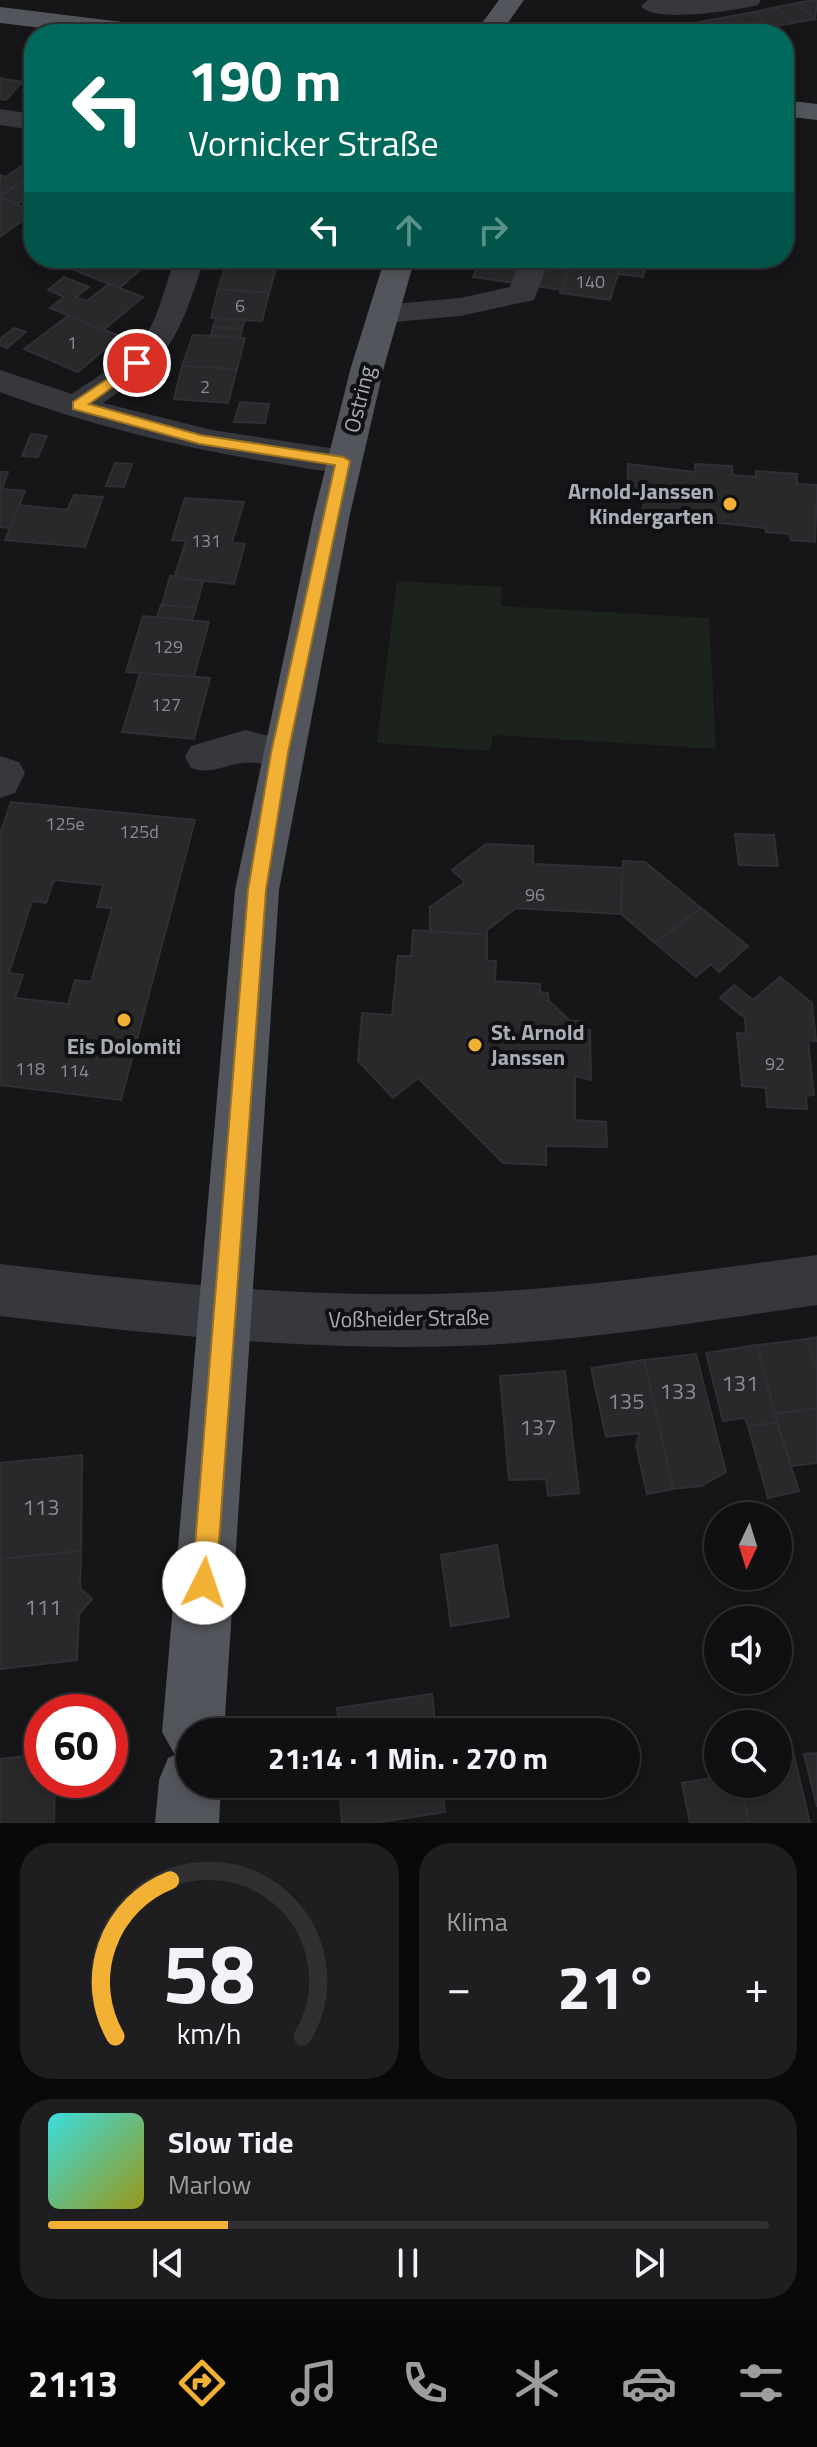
<!DOCTYPE html>
<html lang="de">
<meta charset="utf-8">
<style>
body{margin:0;font-family:"Titillium Web",sans-serif;background:#1e1e20;color:#f1f3f6;height:100vh;display:flex;flex-direction:column;font-size:30px;white-space:nowrap}
*{box-sizing:border-box;margin:0}
p{font-size:26px;color:#9c9d9f}
.icon{flex:none;width:44px;height:44px;fill:none;stroke:currentColor;stroke-width:2;stroke-linecap:round;stroke-linejoin:round}
.map{position:relative;height:1823px;overflow:hidden}
.details{display:flex;flex-direction:column;gap:20px;padding:20px;background:#09090a;flex:1}
.details>*{flex:none}
.guide{position:absolute;left:24px;top:24px;width:770px;height:244px;border-radius:32px;box-shadow:0 4px 12px #0003,0 0 0 2px #303032;background:#00695c;color:#fff;overflow:hidden}
.needle{width:52px;rotate:184deg}
.fabs{position:absolute;left:704px;top:1502px;display:grid;gap:16px}
.fabs a{display:grid;place-items:center;width:88px;height:88px;border-radius:50%;background:#101012;box-shadow:0 4px 12px #0003,0 0 0 2px #303032;font-size:40px}
.speed{position:absolute;left:24px;top:1694px;display:flex;gap:16px;font-size:40px;font-weight:700;text-align:center}
.speed>*{display:grid;place-content:center;width:104px;height:104px;border-radius:50%;background:#101012;box-shadow:0 4px 12px #0003,0 0 0 2px #303032;line-height:1}
.speed .limit{border:12px solid #d22;background:#fff;color:#111}
.pin{position:absolute;display:grid;place-items:center;width:68px;height:68px;color:#fff;margin:-34px;border:4px solid #fff;border-radius:50%;box-shadow:0 2px 8px #0007}
.me{position:absolute;width:88px;margin:-44px;rotate:4deg;stroke-linejoin:round;filter:drop-shadow(0 0 6px #0008)}
.turn{display:flex;align-items:center;gap:28px;height:168px;padding:0 32px;font-size:36px}
.turn .icon{width:104px;height:104px;stroke-width:2.5}
.turn b{display:block;font-size:56px;line-height:68px}
.lanes{display:flex;align-items:center;height:76px;padding:0 32px;background:#0003;justify-content:center;gap:40px;direction:ltr}
.lanes .off{opacity:.35}
.big{font-size:60px;font-weight:700;line-height:1.1}
.details .card{flex:1;display:flex;flex-direction:column;justify-content:center;gap:12px;min-width:0;padding:0 28px;border-radius:32px;background:#1e1e20}
.details .dial{align-items:center;gap:0}
.dial svg{height:208px;overflow:visible;fill:none;stroke:#303032;stroke-width:7;stroke-linecap:round;text-anchor:middle}
.dial text{fill:#f1f3f6;stroke:none}
.song{display:flex;align-items:center;gap:24px}
.cover{width:96px;height:96px;border-radius:12px;background:linear-gradient(135deg,hsl(180 70% 55%),hsl(60 70% 35%))}
.played{height:8px;border-radius:4px;background:linear-gradient(90deg,#f2b134 25%,#303032 25%)}
.keys{display:flex;justify-content:space-around;direction:ltr}
.heat{display:flex;justify-content:space-between;align-items:center;font-size:44px;direction:ltr}
.details .tiles{flex:1;display:grid;gap:20px;grid-template-columns:1fr 1fr}
.card:last-child{grid-column:span 2}
.trip{position:absolute;left:176px;top:1718px;width:464px;height:80px;border-radius:40px;background:#101012;box-shadow:0 4px 12px #0003,0 0 0 2px #303032;font-weight:700;line-height:80px;text-align:center}
.tabs{display:flex;height:128px;justify-content:space-around;align-items:center;background:#060607;color:#9c9d9f}
.tabs .icon{width:56px;height:56px}
.tabs .selected{color:#f2b134}
.tabs b{font-size:36px;color:#f1f3f6}
.map>svg:first-child{display:block}
.green{fill:#1c231d}
.building{fill:#29292c;stroke:#303034;stroke-width:2;fill-rule:evenodd}
.lines{fill:none;stroke-linecap:round;stroke-linejoin:round}
.minor{fill:#37383d;fill-rule:evenodd}
.major{fill:#53555c;fill-rule:evenodd}
.route{fill:#f2b134;stroke:#9d7322;stroke-width:2}
.poi-dot{fill:#f2b134;stroke:#111113;stroke-width:3}
.labels{text-anchor:middle;stroke-width:8;stroke-linejoin:round;paint-order:stroke}
.number-label{font-size:18px;fill:#888b94}
.street-label{font-size:22px;fill:#a8adb8;stroke:#111113}
.poi-label{font-size:22px;font-weight:bold;fill:#a8adb8;stroke:#111113;text-anchor:end}
.near-number-label{font-size:22px;fill:#888b94}
</style>
<div class="map">
<svg width="817" height="1823" viewBox="0 0 817 1823">
<rect width="100%" height="100%" fill="#161618"/>
<!-- green -->
<polygon class="green" points="397,581 502,587 501,606 709,618 716,749 493,735 491,751 377,743"/>
<!-- building -->
<g class="building">
<polygon points="817,0 815,19 797,3 814,0"/>
<polygon points="797,3 815,19 793,23 776,7"/>
<polygon points="776,7 793,23 771,27 754,12"/>
<polygon points="754,12 771,27 749,32 732,16"/>
<polygon points="732,16 749,32 751,34 724,34 710,20"/>
<polygon points="710,20 724,34 688,34 693,33 685,25"/>
<polygon points="0,78 22,82 6,100 0,99"/>
<polygon points="34,157 34,173 0,196 0,175 6,177"/>
<polygon points="34,173 34,192 18,204 0,197"/>
<polygon points="2,198 34,212 0,237 0,200"/>
<polygon points="79,258 103,260 154,258 119,288 67,267"/>
<polygon points="246,258 274,258 272,264 245,263"/>
<polygon points="482,258 573,258 562,290 473,277"/>
<polygon points="573,258 623,258 610,300 560,293"/>
<polygon points="623,258 648,258 643,277 618,274"/>
<polygon points="227,262 277,265 269,293 218,289"/>
<polygon points="64,277 89,287 76,297 87,301 109,284 143,297 103,330 50,308 64,297 48,290"/>
<polygon points="218,289 269,293 262,321 211,318"/>
<polygon points="68,316 120,336 78,372 24,349"/>
<polygon points="216,318 245,320 242,329 213,327"/>
<polygon points="213,327 242,329 240,338 211,336"/>
<polygon points="14,328 26,332 7,348 0,345 0,339"/>
<polygon points="193,335 245,338 237,369 182,366"/>
<polygon points="182,366 237,369 228,403 174,399"/>
<polygon points="240,402 269,404 265,423 234,422"/>
<polygon points="31,434 47,436 38,457 22,456"/>
<polygon points="115,463 132,464 124,487 106,486"/>
<polygon points="628,464 695,472 695,464 732,466 733,475 756,477 756,471 797,474 797,484 817,485 815,542 791,540 790,534 766,532 765,528 643,514 644,493 627,491"/>
<polygon points="0,472 8,472 2,489 25,491 10,528 0,527"/>
<polygon points="74,495 103,497 85,547 5,540 19,505 67,510"/>
<polygon points="185,498 244,502 232,543 245,544 234,584 174,578 186,541 172,540"/>
<polygon points="170,576 203,581 196,608 162,605"/>
<polygon points="161,605 162,605 196,608 192,620 157,617"/>
<polygon points="143,616 209,622 194,677 126,672"/>
<polygon points="140,673 210,678 194,739 122,732"/>
<path d="M11,802l184,18 -74,280 -121,-15v-251zM54,880l49,5 -6,22 15,1 -21,74 -16,-2 -7,24 -53,-6 8,-23 -14,-2 23,-72 14,2z"/>
<polygon points="735,834 774,835 778,866 739,865"/>
<polygon points="486,844 533,846 533,864 623,868 621,914 516,908 487,930 487,935 430,932 430,907 465,882 452,870"/>
<polygon points="623,861 645,862 701,908 655,943 621,914"/>
<polygon points="701,908 748,946 719,972 711,964 696,977 655,943"/>
<polygon points="413,930 487,935 487,961 496,961 495,981 540,984 540,992 548,993 549,1001 570,1021 580,1021 580,1029 590,1030 591,1080 575,1076 575,1120 606,1122 607,1147 546,1146 546,1165 503,1163 418,1078 393,1098 358,1061 362,1013 392,1015 398,956 411,956"/>
<polygon points="780,977 812,1003 816,1041 808,1040 814,1095 806,1096 807,1109 767,1107 766,1088 742,1086 737,1033 746,1034 745,1018 720,998 734,985 753,1000"/>
<polygon points="817,1337 817,1373 807,1339"/>
<polygon points="807,1339 817,1373 817,1408 775,1414 757,1345"/>
<polygon points="757,1345 777,1423 748,1426 745,1418 723,1421 706,1353"/>
<polygon points="696,1354 726,1472 701,1486 673,1489 644,1360"/>
<polygon points="644,1360 673,1489 647,1494 636,1445 640,1433 606,1437 591,1368"/>
<polygon points="565,1371 579,1493 548,1496 546,1479 509,1480 500,1376"/>
<polygon points="817,1408 817,1463 791,1466 775,1414"/>
<polygon points="777,1423 799,1491 768,1498 748,1426"/>
<polygon points="82,1455 81,1551 0,1559 0,1463"/>
<polygon points="497,1545 509,1617 451,1626 441,1555"/>
<polygon points="81,1551 80,1588 92,1599 79,1614 77,1660 0,1669 0,1559"/>
<polygon points="432,1694 436,1732 340,1732 337,1708"/>
<polygon points="789,1734 810,1823 749,1823 740,1784 778,1784 778,1735"/>
<polygon points="817,1753 817,1807 804,1754"/>
<polygon points="42,1754 42,1780 55,1780 54,1823 0,1823 0,1759"/>
<polygon points="718,1777 718,1784 740,1784 749,1823 690,1823 682,1783"/>
<polygon points="339,1784 442,1784 445,1812 375,1823 342,1823"/>
</g>
<g class="lines">
<!-- minor -->
<g class="minor">
<path d="M648,0h113l-3,5c-21,5 -104,19 -117,1z"/>
<polygon points="0,109 34,114 34,130 0,125"/>
<path d="M175,258h30c-28,80 -29,96 -102,145l109,27 131,20 12,3 5,8 -5,8c-23,6 -50,-1 -73,-5 -96,-15 -191,-38 -282,-72v-22l72,24c28,-20 64,-38 80,-70 10,-21 15,-44 23,-66z"/>
<polygon points="520,258 550,258 534,300 460,316 383,323 372,321 367,314 372,307 383,305 460,298 510,287"/>
<path d="M245,730l48,12 6,11 -6,11c-19,6 -33,-4 -51,-1 -20,3 -32,12 -51,5l-6,-11 6,-11z"/>
<polygon points="0,756 19,762 25,773 15,793 0,798"/>
<path d="M817,1255v50c-110,16 -221,34 -332,40 -162,8 -324,-10 -485,-29v-52c145,17 290,33 436,30 128,-3 255,-22 381,-39z"/>
</g>
<!-- major -->
<g class="major">
<polygon points="499,0 524,0 500,34 474,34"/>
<polygon points="0,7 155,26 168,34 93,34 0,23"/>
<polygon points="784,100 817,104 817,120 784,116"/>
<polygon points="385,258 415,258 384,367 350,514 279,890 224,1732 190,1732 190,1784 221,1784 219,1823 155,1823 159,1780 168,1758 175,1755 162,1732 235,890 314,514 351,367"/>
</g>
</g>
<!-- route -->
<polygon class="route" points="137,359 144,363 142,366 89,404 200,435 343,457 350,461 288,753 266,890 216,1583 212,1592 204,1595 195,1592 192,1583 248,890 271,753 335,465 200,444 73,409 73,402"/>
<!-- markers -->
<g class="poi-dot">
<circle cx="730" cy="504" r="8"/>
<circle cx="124" cy="1020" r="8"/>
<circle cx="475" cy="1045" r="8"/>
</g>
<g class="labels">
<!-- number labels -->
<g class="number-label">
<text x="590" y="288">140</text>
<text x="240" y="312">6</text>
<text x="72" y="349">1</text>
<text x="205" y="393">2</text>
<text x="206" y="547">131</text>
<text x="168" y="653">129</text>
<text x="166" y="711">127</text>
<text x="65" y="830">125e</text>
<text x="139" y="838">125d</text>
<text x="535" y="901">96</text>
<text x="775" y="1070">92</text>
<text x="30" y="1075">118</text>
<text x="74" y="1077">114</text>
</g>
<!-- street labels -->
<g class="street-label">
<text transform="translate(359 399) rotate(-76)" y="8">Ostring</text>
<text transform="translate(409 1318) rotate(-1)" y="8">Voßheider Straße</text>
</g>
<!-- poi labels -->
<g class="poi-label">
<text x="714" y="499">Arnold-Janssen<tspan x="714" dy="25">Kindergarten</tspan></text>
<text x="491" y="1040" text-anchor="start">St. Arnold<tspan x="491" dy="25">Janssen</tspan></text>
<text x="124" y="1054" text-anchor="middle">Eis Dolomiti</text>
</g>
<!-- near-number labels -->
<g class="near-number-label">
<text x="740" y="1391">131</text>
<text x="678" y="1399">133</text>
<text x="626" y="1409">135</text>
<text x="538" y="1435">137</text>
<text x="41" y="1515">113</text>
<text x="43" y="1615">111</text>
</g>
</g>
</svg>
<div class="fabs">
<a><svg class="needle" viewBox="-14 -14 28 28"><path d="M0-13l5 13h-10z" fill="#e53935"/><path d="M0 13l5-13h-10z" fill="#9c9d9f"/></svg></a>
<a><svg class="icon" aria-label="sound" viewBox="0 0 24 24"><path d="M4 9h4l5-4v14l-5-4H4zM17 9q2 3 0 6"/></svg></a>
<a><svg class="icon" aria-label="search" viewBox="0 0 24 24"><circle cx="10" cy="10" r="6"/><path d="M15 15l6 6"/></svg></a>
</div>
<div class="speed"><div class="limit">60</div></div>
<div class="pin" style="left:137px;top:363px;background:#d93025"><svg class="icon" aria-label="arrive" viewBox="0 0 24 24"><path d="M6 21V4h12l-3 4 3 4H6"/></svg></div>
<svg class="me" style="left:204px;top:1583px" viewBox="-20 -20 40 40"><circle r="19" fill="#fff"/><path d="M0-13L10 11 0 6-10 11z" fill="#f2b134"/></svg>
<div class="trip">21:14 · 1 Min. · 270 m</div>
<div class="guide">
<div class="turn"><svg class="icon" aria-label="left" viewBox="0 0 24 24"><path d="M17 20v-9H6M10 6l-5 5 5 5"/></svg><div><b>190 m</b>Vornicker Straße</div></div>
<div class="lanes"><svg class="icon" aria-label="left" viewBox="0 0 24 24"><path d="M17 20v-9H6M10 6l-5 5 5 5"/></svg><svg class="icon off" aria-label="ahead" viewBox="0 0 24 24"><path d="M12 20V5M6 11l6-6 6 6"/></svg><svg class="icon off" aria-label="right" viewBox="0 0 24 24"><path d="M7 20v-9h11M14 6l5 5-5 5"/></svg></div>
</div>
</div>
<section class="details">
<div class="tiles">
<div class="card dial"><svg viewBox="0 0 100 80">
<path d="M14 69A42 42 0 1 1 86 69"/>
<path d="M14 69A42 42 0 0 1 35 9" stroke="#f2b134"/>
<text x="50" y="56" font-size="32" font-weight="700">58</text>
<text x="50" y="72" font-size="11">km/h</text>
</svg></div>
<div class="card"><p>Klima</p>
<div class="heat"><a>−</a><b class="big">21°</b><a>+</a></div>
</div>
<div class="card">
<div class="song"><i class="cover"></i><div><b>Slow Tide</b><p>Marlow</p></div></div>
<div class="played"></div>
<div class="keys"><svg class="icon" aria-label="previous" viewBox="0 0 24 24"><path d="M18 5L8 12l10 7zM5 5v14"/></svg><svg class="icon" aria-label="pause" viewBox="0 0 24 24"><path d="M8 5v14M16 5v14"/></svg><svg class="icon" aria-label="next" viewBox="0 0 24 24"><path d="M6 5l10 7-10 7zM19 5v14"/></svg></div>
</div>
</div>
</section>
<nav class="tabs">
<b>21:13</b>
<svg class="icon selected" aria-label="directions" viewBox="0 0 24 24"><path d="M12 3l9 9-9 9-9-9zM9 14v-3h6M13 9l2 2-2 2"/></svg>
<svg class="icon" aria-label="music" viewBox="0 0 24 24"><path d="M9 18V5l10-2v13"/><circle cx="6" cy="18" r="3"/><circle cx="16" cy="16" r="3"/></svg>
<svg class="icon" aria-label="phone" viewBox="0 0 24 24"><path d="M5 4h4l2 5-3 2q2 4 5 5l2-3 5 2v4C11 20 4 13 5 4z"/></svg>
<svg class="icon" aria-label="climate" viewBox="0 0 24 24"><path d="M12 3v18M4 7l16 10M4 17L20 7"/></svg>
<svg class="icon" aria-label="car" viewBox="0 0 24 24"><path d="M5 17H2v-5l4-1 3-4h7l3 4 3 1v5h-3M9 17h6M6 11h13"/><circle cx="7" cy="17" r="2"/><circle cx="17" cy="17" r="2"/></svg>
<svg class="icon" aria-label="filters" viewBox="0 0 24 24"><path d="M4 7h16M4 17h16"/><circle cx="9" cy="7" r="2"/><circle cx="15" cy="17" r="2"/></svg>
</nav>
